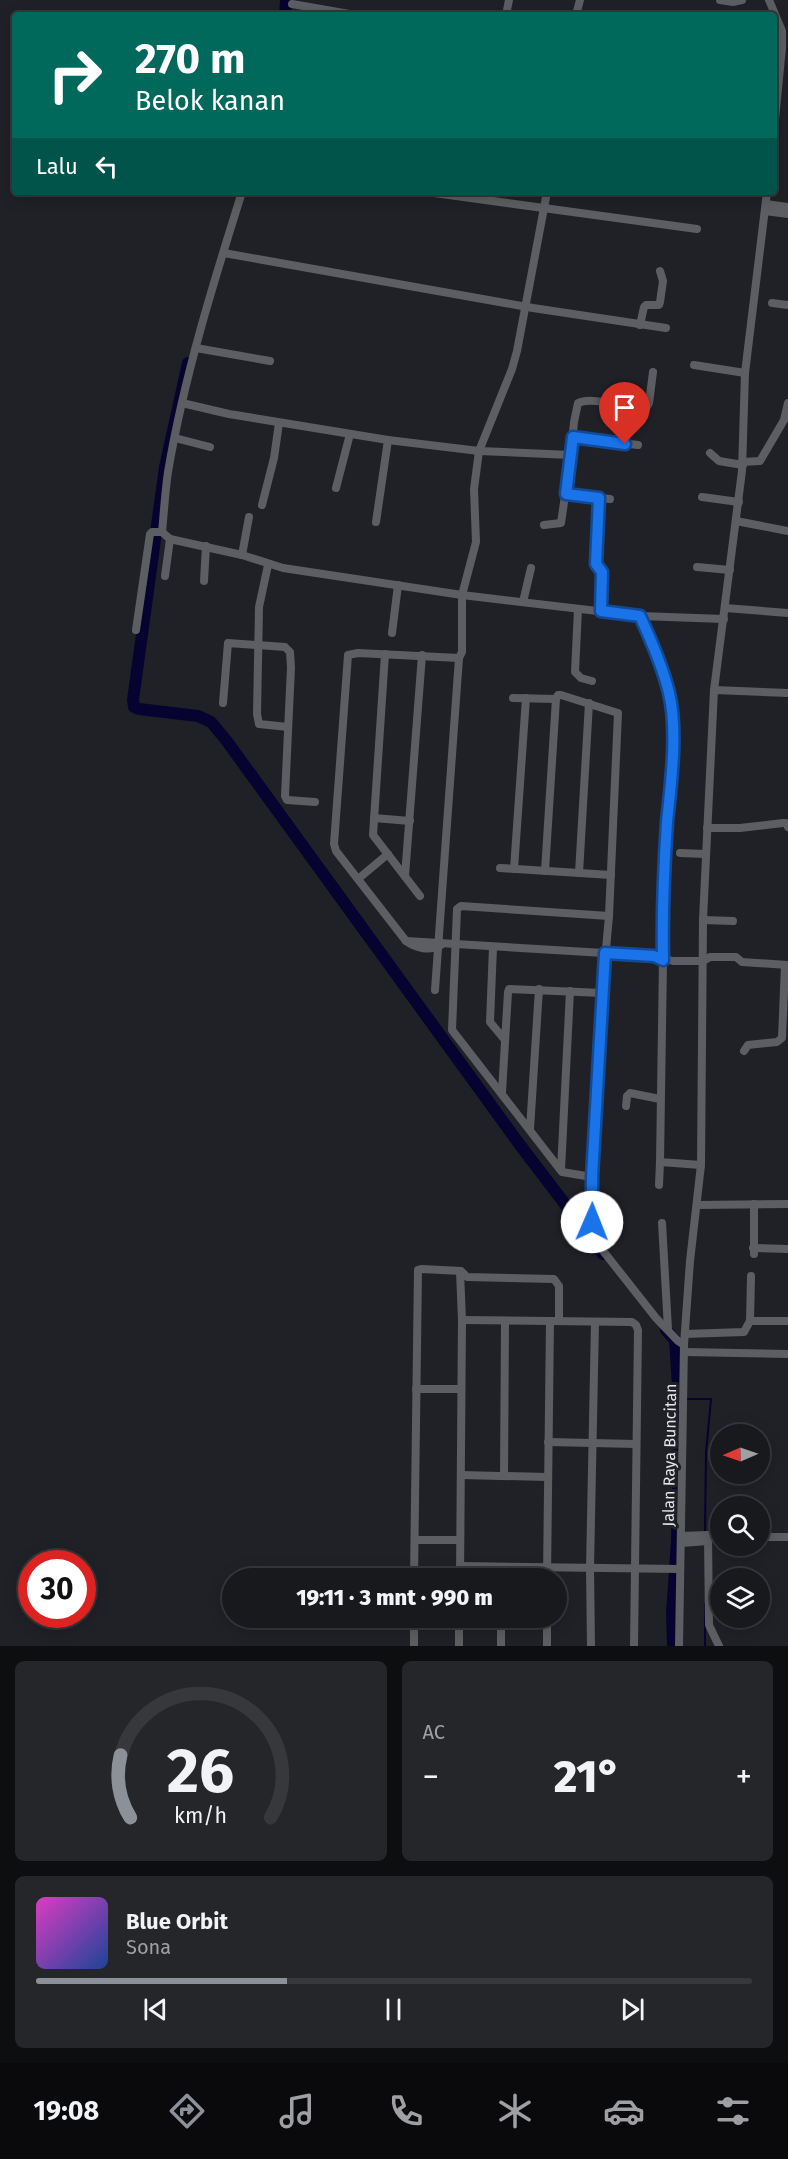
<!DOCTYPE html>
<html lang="id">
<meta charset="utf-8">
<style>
body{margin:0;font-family:"Fira Sans",sans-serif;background:#25262a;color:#f1f3f6;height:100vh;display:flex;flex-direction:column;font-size:22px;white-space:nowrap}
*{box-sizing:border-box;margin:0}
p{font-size:20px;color:#9fa0a4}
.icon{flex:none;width:33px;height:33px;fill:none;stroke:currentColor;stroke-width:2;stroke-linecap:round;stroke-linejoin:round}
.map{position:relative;height:1646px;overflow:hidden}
.drawer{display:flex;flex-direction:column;gap:15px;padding:15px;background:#0d0e10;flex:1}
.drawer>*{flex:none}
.top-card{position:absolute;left:12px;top:12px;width:765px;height:183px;border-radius:6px;box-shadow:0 3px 15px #0003,0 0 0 2px #36383b;background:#00695c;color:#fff;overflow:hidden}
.needle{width:39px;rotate:268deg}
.tools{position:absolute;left:710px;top:1424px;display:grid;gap:12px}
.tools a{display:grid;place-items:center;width:60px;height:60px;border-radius:50%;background:#18191d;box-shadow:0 3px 15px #0003,0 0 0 2px #36383b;font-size:30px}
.speed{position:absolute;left:18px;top:1550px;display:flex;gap:12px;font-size:30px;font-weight:700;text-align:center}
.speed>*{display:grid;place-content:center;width:78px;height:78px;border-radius:50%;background:#18191d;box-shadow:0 3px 15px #0003,0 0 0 2px #36383b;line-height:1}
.speed .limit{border:9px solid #d22;background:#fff;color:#111}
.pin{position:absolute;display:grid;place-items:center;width:51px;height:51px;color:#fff;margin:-62px -26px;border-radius:50% 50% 50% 0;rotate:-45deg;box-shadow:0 0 6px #0007}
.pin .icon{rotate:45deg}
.me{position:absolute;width:66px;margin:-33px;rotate:1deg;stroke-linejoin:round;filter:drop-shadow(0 0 4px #0008)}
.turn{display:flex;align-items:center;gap:21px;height:126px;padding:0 24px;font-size:27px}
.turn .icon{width:78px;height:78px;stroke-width:2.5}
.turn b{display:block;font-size:42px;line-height:51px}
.then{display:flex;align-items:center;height:57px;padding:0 24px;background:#0003;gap:12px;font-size:22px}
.big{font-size:45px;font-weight:800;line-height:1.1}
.drawer .widget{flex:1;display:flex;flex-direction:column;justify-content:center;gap:9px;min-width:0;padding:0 21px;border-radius:9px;background:#25262a}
.drawer .dial{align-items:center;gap:0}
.dial svg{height:156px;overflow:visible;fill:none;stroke:#36383b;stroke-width:7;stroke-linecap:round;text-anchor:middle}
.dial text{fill:#f1f3f6;stroke:none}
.song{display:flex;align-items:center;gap:18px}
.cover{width:72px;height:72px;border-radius:9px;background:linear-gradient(135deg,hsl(310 70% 55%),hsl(220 70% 35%))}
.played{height:6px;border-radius:3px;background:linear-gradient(90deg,#8c9099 35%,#36383b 35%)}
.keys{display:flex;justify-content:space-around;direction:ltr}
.heat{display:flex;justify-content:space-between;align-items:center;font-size:33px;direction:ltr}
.drawer .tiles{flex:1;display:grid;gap:15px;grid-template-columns:1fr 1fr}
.widget:last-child{grid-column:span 2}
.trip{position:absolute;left:222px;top:1568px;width:345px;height:60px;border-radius:30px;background:#18191d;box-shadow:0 3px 15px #0003,0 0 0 2px #36383b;font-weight:800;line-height:60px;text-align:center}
.dock{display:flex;height:96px;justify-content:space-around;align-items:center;background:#0a0a0c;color:#9fa0a4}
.dock .icon{width:42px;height:42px}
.dock .on{color:#8c9099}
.dock b{font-size:27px;color:#f1f3f6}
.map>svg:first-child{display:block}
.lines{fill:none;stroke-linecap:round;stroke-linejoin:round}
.stream{stroke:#060330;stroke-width:2}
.river{stroke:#060330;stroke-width:12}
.minor{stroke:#5d5e61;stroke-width:8}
.route-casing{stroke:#114b97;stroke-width:15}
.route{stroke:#1a73e8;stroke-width:10}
.labels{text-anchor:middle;stroke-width:6;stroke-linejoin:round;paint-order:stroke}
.street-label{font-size:16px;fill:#e4e5e8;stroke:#202127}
</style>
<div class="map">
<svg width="788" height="1646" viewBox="0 0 788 1646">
<rect width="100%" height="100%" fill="#202127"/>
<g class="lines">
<!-- stream -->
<g class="stream">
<polyline points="686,1399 711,1399 706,1453 705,1532"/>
<polyline points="705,1646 705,1604"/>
</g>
<!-- river -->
<g class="river">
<polyline points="285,15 286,0"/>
<polyline points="188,363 165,467 133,700 134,707 139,709 198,716 211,722 226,740 520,1145 603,1254"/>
<polyline points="666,1330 675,1340 680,1417"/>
<polyline points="673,1646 672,1613 677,1541 679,1446"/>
</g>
<!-- minor -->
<g class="minor">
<polyline points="720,0 733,2 742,0"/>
<polyline points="769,0 782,31 782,47 774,130"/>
<polyline points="292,4 355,15"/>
<polyline points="506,15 509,0"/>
<polyline points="576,15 580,0"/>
<polyline points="427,192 697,229"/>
<polyline points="766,204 788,207"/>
<polyline points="765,211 788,214"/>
<polyline points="224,253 533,308 666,328"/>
<polyline points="772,303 788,305"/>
<polyline points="640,325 644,307 646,305 659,305 660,302 663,281 660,271"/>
<polyline points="196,348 270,361"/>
<polyline points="694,365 745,373"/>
<path d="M182,403l47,11 159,26 91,11 92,4 3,-33 4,-19c17,-8 48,8 67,7l4,-7 4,-31"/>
<polyline points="573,437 638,445"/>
<polyline points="175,438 210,447"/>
<polyline points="710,453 719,461 743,465"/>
<polyline points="742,462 760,461 784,420 788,403"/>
<polyline points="336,488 350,434"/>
<polyline points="566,494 610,499"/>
<polyline points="702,497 739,502"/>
<polyline points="599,498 595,564 601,572 601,611"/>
<polyline points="262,505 274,458 279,423"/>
<polyline points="736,521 788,531"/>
<polyline points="376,522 388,440"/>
<polyline points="544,525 561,523 571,455"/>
<path d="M162,532c2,-20 3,-40 6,-60 16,-95 45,-188 74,-280"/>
<polyline points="242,555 249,517"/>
<polyline points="268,565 259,607 257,714 259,724 288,727"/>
<polyline points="697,567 730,570"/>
<polyline points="165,576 170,539"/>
<polyline points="204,581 206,546"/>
<polyline points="523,602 531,568"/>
<polyline points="725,608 788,613"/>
<polyline points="578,609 575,672 581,678 592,681"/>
<polyline points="640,616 661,668 669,693 672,713 671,794 666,840 664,893 660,1162 701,1165"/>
<polyline points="136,630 150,534 152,532 162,532 170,539 242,555 283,568 462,595 640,616 724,619"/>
<polyline points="392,633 398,585"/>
<polyline points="385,654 373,835 420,896"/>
<polyline points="714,690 788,693"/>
<polyline points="513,698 556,699 558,695 561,695 618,713 609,916 602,993 592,1177 592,1230 600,1247 656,1318 678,1341 684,1345"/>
<polyline points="223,703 228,643 285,647 290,652 291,667 285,796 287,800 315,802"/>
<polyline points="374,818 410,821"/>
<polyline points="707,828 740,828 783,823 786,823 788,827"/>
<polyline points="680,853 705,854"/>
<polyline points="500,868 611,875"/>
<polyline points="514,869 526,698"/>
<polyline points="545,871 556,699"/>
<polyline points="579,873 589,703"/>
<polyline points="405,876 422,655"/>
<polyline points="358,879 388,854"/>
<polyline points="703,920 733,921"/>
<polyline points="406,941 654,956 673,961 703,961 710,957 736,957 742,962 788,965"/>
<path d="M441,945c-11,6 -25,4 -35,-4l-70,-90 -2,-7 14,-189 10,-2 101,5"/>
<polyline points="493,947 490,1022 505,1040"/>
<polyline points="435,990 459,658 462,652 462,595 476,542 474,489 479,451 512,369 517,351 547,192"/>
<polyline points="744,1051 748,1045 777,1042 782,1038 785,965"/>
<polyline points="502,1092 508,992 509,989 602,993"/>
<polyline points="626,1106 627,1096 630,1093 660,1099"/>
<polyline points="530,1129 539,989"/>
<polyline points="561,1170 570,991"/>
<polyline points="592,1177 562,1172 452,1030 457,909 461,906 609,916"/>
<polyline points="659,1185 660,1162"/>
<polyline points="754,1204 754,1254"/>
<polyline points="697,1205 788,1204"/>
<polyline points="662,1223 668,1329"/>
<polyline points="753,1248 788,1249"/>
<polyline points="462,1320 632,1322 636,1325 638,1330 634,1646"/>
<polyline points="750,1321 788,1321"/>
<polyline points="685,1334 744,1332 750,1321 751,1276"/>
<polyline points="684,1352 788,1354"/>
<polyline points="416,1389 461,1389"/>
<polyline points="548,1442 636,1444"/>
<polyline points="461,1475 548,1477"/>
<polyline points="504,1476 505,1321"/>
<polyline points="708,1535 709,1625 719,1646"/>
<polyline points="681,1536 708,1535 712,1538 720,1538"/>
<polyline points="759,1537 788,1537"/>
<polyline points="415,1540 460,1540"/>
<polyline points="681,1543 708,1541 711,1538"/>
<polyline points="460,1566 680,1569"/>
<polyline points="414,1578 418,1270 422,1269 461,1271 467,1277 554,1279 559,1286 559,1321"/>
<polyline points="460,1578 462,1320 460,1271"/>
<polyline points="501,1578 501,1567"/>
<polyline points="547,1578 550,1321"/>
<polyline points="414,1646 414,1617"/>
<polyline points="459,1646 459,1617"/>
<polyline points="501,1646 501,1617"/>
<polyline points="547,1646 547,1617"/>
<polyline points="591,1646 590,1568 595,1322"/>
<polyline points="679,1646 684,1345 690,1261 701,1165 703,920 714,690 742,471 745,373 767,192"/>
</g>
</g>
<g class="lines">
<!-- route casing -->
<g class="route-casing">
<path id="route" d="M592,1222v-45l13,-224 49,3 9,4c-1,-46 1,-93 4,-138 4,-38 11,-92 2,-129 -6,-26 -18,-53 -29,-77l-39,-5 1,-39 -6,-8 3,-66 -33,-4 7,-57 52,7"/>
</g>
<!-- route -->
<use href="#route" class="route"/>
</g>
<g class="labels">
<!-- street labels -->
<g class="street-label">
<text transform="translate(669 1455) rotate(-89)" y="6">Jalan Raya Buncitan</text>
</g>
</g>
</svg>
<div class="tools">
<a><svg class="needle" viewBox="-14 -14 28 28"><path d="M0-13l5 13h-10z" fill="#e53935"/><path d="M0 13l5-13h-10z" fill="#9fa0a4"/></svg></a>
<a><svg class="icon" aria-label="search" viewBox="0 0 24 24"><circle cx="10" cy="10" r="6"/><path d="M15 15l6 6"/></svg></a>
<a><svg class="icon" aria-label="layers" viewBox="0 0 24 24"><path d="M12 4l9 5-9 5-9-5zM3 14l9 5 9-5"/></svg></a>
</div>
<div class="speed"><div class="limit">30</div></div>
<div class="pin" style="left:625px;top:444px;background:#d93025"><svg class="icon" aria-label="arrive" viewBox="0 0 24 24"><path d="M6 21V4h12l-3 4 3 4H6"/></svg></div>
<svg class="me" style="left:592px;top:1222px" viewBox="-20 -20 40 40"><circle r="19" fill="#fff"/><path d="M0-13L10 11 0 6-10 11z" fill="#1a73e8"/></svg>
<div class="trip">19:11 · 3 mnt · 990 m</div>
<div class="top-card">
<div class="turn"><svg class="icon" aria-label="right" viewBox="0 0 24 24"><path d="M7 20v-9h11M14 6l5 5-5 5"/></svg><div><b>270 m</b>Belok kanan</div></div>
<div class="then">Lalu<svg class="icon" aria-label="left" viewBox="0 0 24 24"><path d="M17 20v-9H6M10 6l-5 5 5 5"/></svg></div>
</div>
</div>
<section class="drawer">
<div class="tiles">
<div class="widget dial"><svg viewBox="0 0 100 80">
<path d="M14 69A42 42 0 1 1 86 69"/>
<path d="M14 69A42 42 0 0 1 9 37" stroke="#8c9099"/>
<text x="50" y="56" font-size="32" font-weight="700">26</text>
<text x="50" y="72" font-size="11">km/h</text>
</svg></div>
<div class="widget"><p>AC</p>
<div class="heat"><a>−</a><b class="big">21°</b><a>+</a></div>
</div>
<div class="widget">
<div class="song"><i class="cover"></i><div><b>Blue Orbit</b><p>Sona</p></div></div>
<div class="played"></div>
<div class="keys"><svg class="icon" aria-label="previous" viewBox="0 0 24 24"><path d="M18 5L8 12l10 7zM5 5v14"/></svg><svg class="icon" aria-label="pause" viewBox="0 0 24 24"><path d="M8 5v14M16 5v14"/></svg><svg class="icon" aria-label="next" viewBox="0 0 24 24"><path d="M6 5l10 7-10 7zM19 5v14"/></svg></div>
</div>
</div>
</section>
<nav class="dock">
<b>19:08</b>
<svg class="icon on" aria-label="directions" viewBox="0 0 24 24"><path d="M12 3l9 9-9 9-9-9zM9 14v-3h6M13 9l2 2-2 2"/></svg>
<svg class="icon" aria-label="music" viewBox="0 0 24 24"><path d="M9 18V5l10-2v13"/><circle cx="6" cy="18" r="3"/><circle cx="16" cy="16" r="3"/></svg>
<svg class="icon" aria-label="phone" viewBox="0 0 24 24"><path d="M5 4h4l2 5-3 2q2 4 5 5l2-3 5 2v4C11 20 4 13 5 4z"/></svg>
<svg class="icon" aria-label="climate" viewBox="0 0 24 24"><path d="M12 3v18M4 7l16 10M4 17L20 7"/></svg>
<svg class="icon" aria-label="car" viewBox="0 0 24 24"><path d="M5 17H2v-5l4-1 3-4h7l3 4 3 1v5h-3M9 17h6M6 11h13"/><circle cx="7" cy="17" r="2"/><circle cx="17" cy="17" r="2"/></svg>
<svg class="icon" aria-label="filters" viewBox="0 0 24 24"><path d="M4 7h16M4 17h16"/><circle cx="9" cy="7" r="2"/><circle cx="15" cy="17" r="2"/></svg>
</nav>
